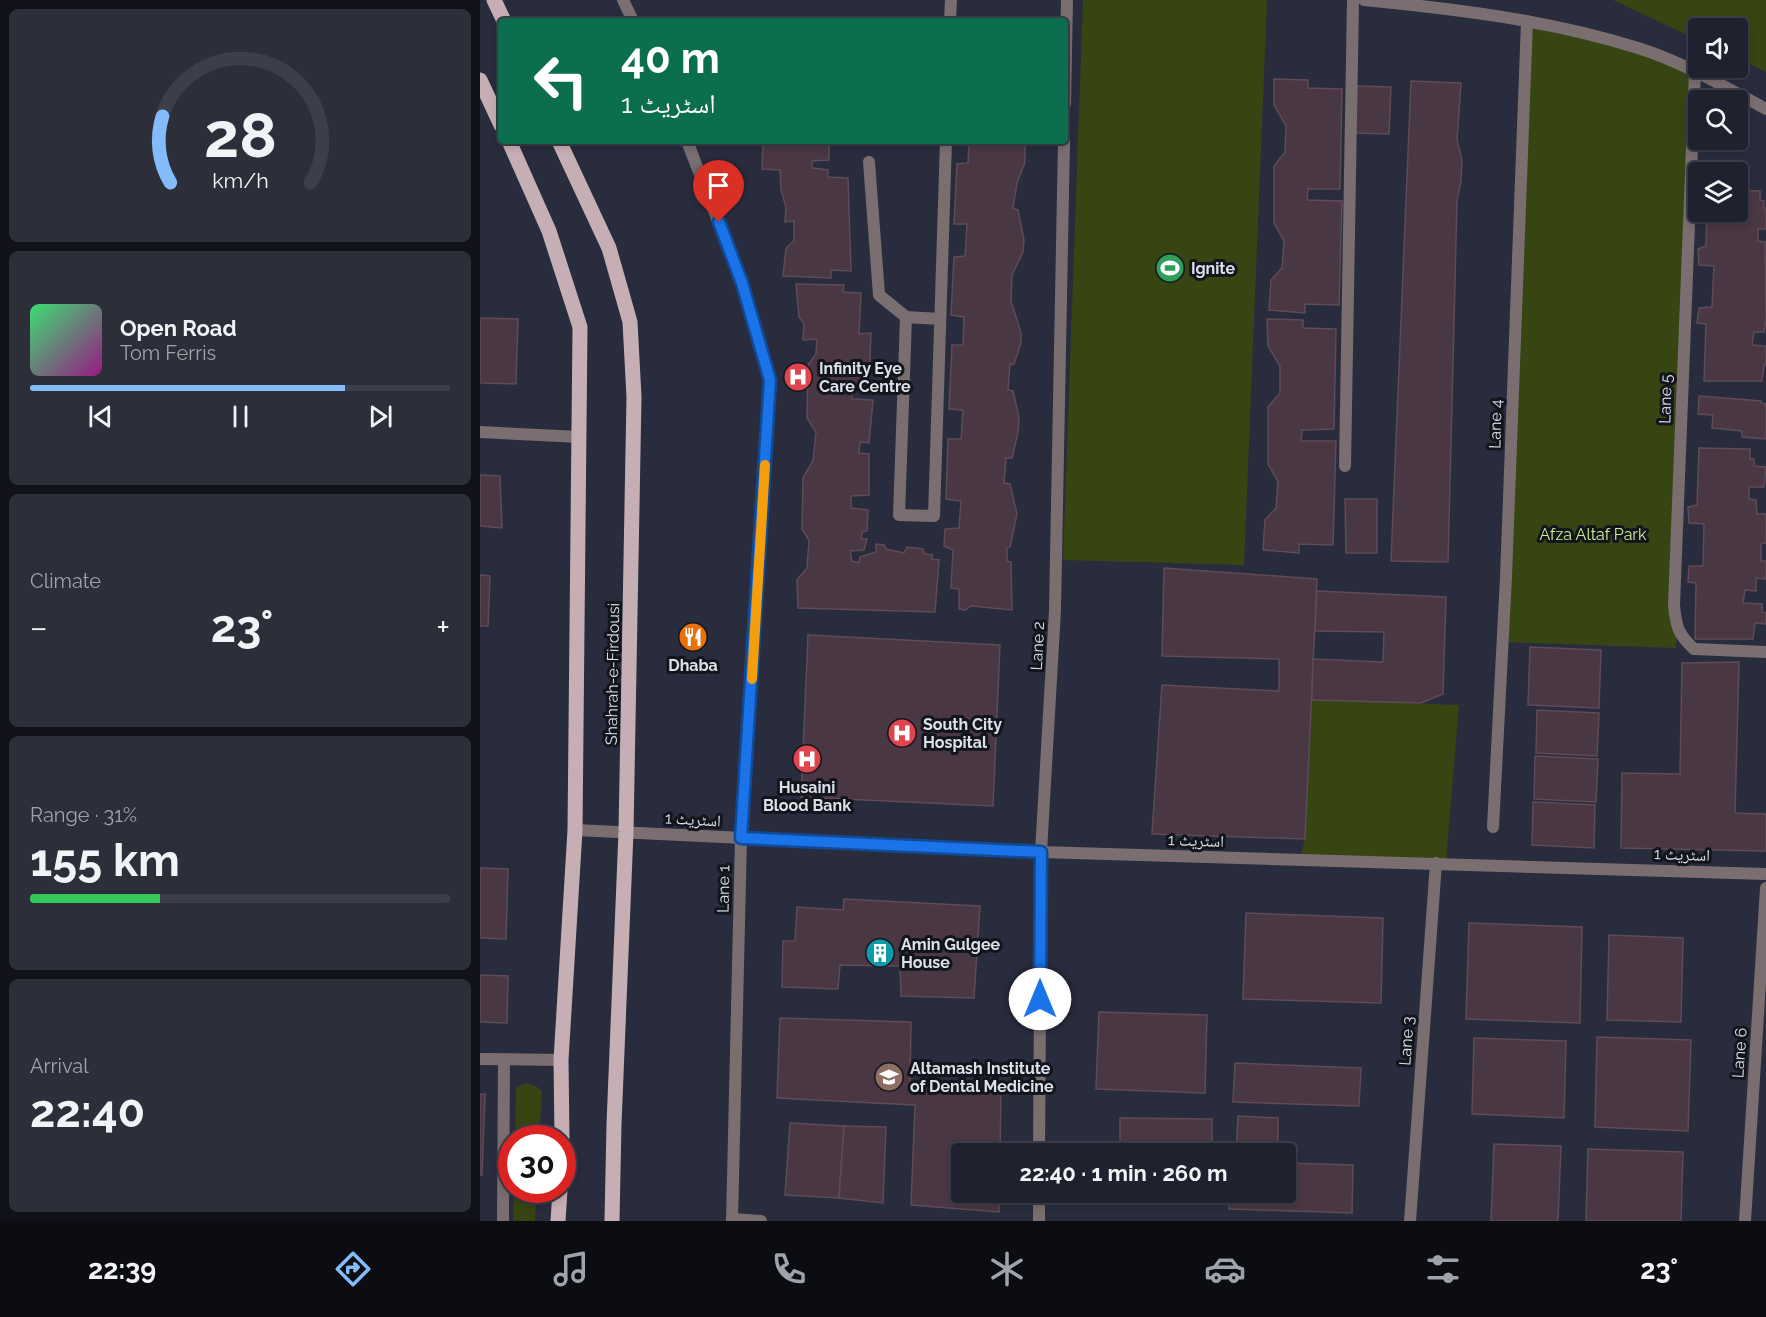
<!DOCTYPE html>
<meta charset="utf-8">
<style>
body{margin:0;font-family:Raleway,"Noto Naskh Arabic",sans-serif;background:#2c2e3a;color:#f1f3f6;height:100vh;display:flex;flex-direction:column;font-size:22px;white-space:nowrap}
*{box-sizing:border-box;margin:0}
p{font-size:20px;color:#a1a3aa}
.icon{flex:none;width:33px;height:33px;fill:none;stroke:currentColor;stroke-width:2;stroke-linecap:round;stroke-linejoin:round}
.map{position:relative;flex:1;overflow:hidden}
.details{display:flex;flex-direction:column;gap:9px;padding:9px;background:#111219;width:480px}
.details>*{flex:none}
.hud{position:absolute;left:18px;top:18px;width:570px;height:126px;border-radius:6px;box-shadow:0 3px 9px #0003,0 0 0 2px #3c3e4a;background:#0b6e4f;color:#fff;overflow:hidden}
.fabs{position:absolute;left:1208px;top:18px;display:grid;gap:12px}
.fabs a{display:grid;place-items:center;width:60px;height:60px;border-radius:6px;background:#1f212e;box-shadow:0 3px 9px #0003,0 0 0 2px #3c3e4a;font-size:30px}
.speed{position:absolute;left:18px;top:1125px;display:flex;gap:12px;font-size:30px;font-weight:700;text-align:center}
.speed>*{display:grid;place-content:center;width:78px;height:78px;border-radius:50%;background:#1f212e;box-shadow:0 3px 9px #0003,0 0 0 2px #3c3e4a;line-height:1}
.speed .limit{border:9px solid #d22;background:#fff;color:#111}
.pin{position:absolute;display:grid;place-items:center;width:51px;height:51px;color:#fff;margin:-62px -26px;border-radius:50% 50% 50% 0;rotate:-45deg;box-shadow:0 0 6px #0007}
.pin .icon{rotate:45deg}
.me{position:absolute;width:66px;margin:-33px;rotate:0deg;stroke-linejoin:round;filter:drop-shadow(0 0 4px #0008)}
.turn{display:flex;align-items:center;gap:21px;height:126px;padding:0 24px;font-size:27px}
.turn .icon{width:78px;height:78px;stroke-width:2.5}
.turn b{display:block;font-size:42px;line-height:51px}
.big{font-size:45px;font-weight:700;line-height:1.1}
.details .card{flex:1;display:flex;flex-direction:column;justify-content:center;gap:9px;min-width:0;padding:0 21px;border-radius:9px;background:#2c2e3a}
.details .dial{align-items:center;gap:0}
.dial svg{height:156px;overflow:visible;fill:none;stroke:#3c3e4a;stroke-width:7;stroke-linecap:round;text-anchor:middle}
.dial text{fill:#f1f3f6;stroke:none}
.song{display:flex;align-items:center;gap:18px}
.cover{width:72px;height:72px;border-radius:9px;background:linear-gradient(135deg,hsl(140 70% 55%),hsl(310 70% 35%))}
.played{height:6px;border-radius:3px;background:linear-gradient(90deg,#84bcfb 75%,#3c3e4a 75%)}
.keys{display:flex;justify-content:space-around;direction:ltr}
.heat{display:flex;justify-content:space-between;align-items:center;font-size:33px;direction:ltr}
.charge{height:9px;border-radius:4px;background:linear-gradient(90deg,#34c759 31%,#3c3e4a 0)}
.trip{position:absolute;left:471px;top:1143px;width:345px;height:60px;border-radius:6px;background:#1f212e;box-shadow:0 3px 9px #0003,0 0 0 2px #3c3e4a;font-weight:700;line-height:60px;text-align:center}
.menu{display:flex;height:96px;justify-content:space-around;align-items:center;background:#0c0d12;color:#a1a3aa}
.menu .icon{width:42px;height:42px}
.menu .active{color:#84bcfb}
.menu b{font-size:27px;color:#f1f3f6}
main{display:flex;flex:1;min-height:0}
.map>svg:first-child{display:block}
.green{fill:#374513}
.building{fill:#493743;stroke:#5e4b57;stroke-width:1.5}
.lines{fill:none;stroke-linecap:round;stroke-linejoin:round}
.service{stroke:#7a6e71;stroke-width:12}
.minor{stroke:#7a6e71;stroke-width:12}
.tertiary{stroke:#7a6e71;stroke-width:12}
.primary{stroke:#c6afb4;stroke-width:15}
.route-casing{stroke:#114b97;stroke-width:15}
.route{stroke:#1a73e8;stroke-width:10}
.slow{stroke:#f59e0b;stroke-width:10}
.labels{text-anchor:middle;stroke-width:6;stroke-linejoin:round;paint-order:stroke}
.poi-label{font-size:16px;font-weight:bold;fill:#dde0eb;stroke:#13151d;text-anchor:start}
.street-label{font-size:16px;fill:#dde0eb;stroke:#13151d}
.park-label{font-size:16px;fill:#cfee90;stroke:#13151d}
</style>
<main>
<section class="details">
<div class="card dial"><svg viewBox="0 0 100 80">
<path d="M14 69A42 42 0 1 1 86 69"/>
<path d="M14 69A42 42 0 0 1 10 35" stroke="#84bcfb"/>
<text x="50" y="56" font-size="32" font-weight="700">28</text>
<text x="50" y="72" font-size="11">km/h</text>
</svg></div>
<div class="card">
<div class="song"><i class="cover"></i><div><b>Open Road</b><p>Tom Ferris</p></div></div>
<div class="played"></div>
<div class="keys"><svg class="icon" aria-label="previous" viewBox="0 0 24 24"><path d="M18 5L8 12l10 7zM5 5v14"/></svg><svg class="icon" aria-label="pause" viewBox="0 0 24 24"><path d="M8 5v14M16 5v14"/></svg><svg class="icon" aria-label="next" viewBox="0 0 24 24"><path d="M6 5l10 7-10 7zM19 5v14"/></svg></div>
</div>
<div class="card"><p>Climate</p>
<div class="heat"><a>−</a><b class="big">23°</b><a>+</a></div>
</div>
<div class="card"><p>Range · 31%</p><b class="big">155 km</b><div class="charge"></div></div>
<div class="card"><p>Arrival</p><b class="big">22:40</b></div>
</section>
<div class="map">
<svg width="1286" height="1221" viewBox="0 0 1286 1221">
<rect width="100%" height="100%" fill="#292c3d"/>
<!-- green -->
<g class="green">
<polygon points="603,0 787,0 764,565 583,560"/>
<polygon points="1133,0 1286,0 1286,72 1257,58 1257,28 1218,28 1218,40"/>
<polygon points="1047,21 1217,68 1196,648 1022,642"/>
<polygon points="832,700 979,705 966,863 820,859 825,839"/>
<polygon points="46,1083 56,1086 62,1091 59,1138 35,1138 36,1088"/>
<polygon points="34,1190 57,1190 55,1221 33,1221"/>
</g>
<!-- building -->
<g class="building">
<polygon points="794,79 828,80 828,88 862,89 860,189 828,189 827,200 862,201 859,305 825,304 825,313 789,310 791,280 802,268 804,241 794,223 794,166 805,152 806,126 794,105"/>
<polygon points="931,81 981,83 977,140 982,160 981,181 977,201 968,562 911,561"/>
<polygon points="877,86 911,87 909,134 876,133"/>
<polygon points="349,141 349,160 332,161 332,168 348,170 348,177 368,178 371,271 351,270 351,278 303,276 306,248 314,241 314,221 305,222 306,207 301,190 300,170 282,169 283,142"/>
<polygon points="489,141 545,141 545,162 537,183 533,208 538,210 544,240 543,252 532,275 531,301 541,333 541,343 534,364 530,364 528,390 533,391 539,417 538,433 532,458 526,458 524,483 530,484 537,514 530,547 527,548 527,561 531,562 532,610 491,606 485,610 479,609 479,589 471,588 473,550 464,546 465,529 479,528 481,501 466,499 468,439 481,439 483,410 469,409 472,345 483,345 484,317 471,315 474,257 485,256 487,224 474,224 477,164 488,163"/>
<polygon points="1257,190 1280,191 1280,200 1284,201 1284,208 1286,208 1286,229 1278,229 1278,241 1285,242 1286,320 1284,332 1274,332 1272,345 1286,346 1286,365 1284,365 1282,381 1224,381 1226,324 1217,323 1219,308 1232,307 1234,266 1219,265 1218,249 1226,246 1227,212 1257,212"/>
<polygon points="316,284 364,285 363,292 381,293 379,334 391,333 389,387 372,387 372,399 393,400 389,443 380,442 379,453 389,454 389,495 371,496 371,508 388,510 387,531 382,532 381,539 387,539 384,550 370,551 372,561 379,563 380,557 396,552 396,544 404,545 406,549 424,553 427,547 443,549 445,554 453,555 451,559 459,560 455,612 318,608 317,580 327,568 329,540 322,529 323,478 333,461 336,432 327,418 328,365 336,354 337,339 323,340 324,324 319,317"/>
<polygon points="0,318 38,319 36,384 0,383"/>
<polygon points="787,319 823,320 823,328 856,329 854,429 822,430 821,441 856,441 853,545 819,544 819,553 783,550 785,520 796,508 798,481 788,464 788,407 800,393 800,366 788,346"/>
<polygon points="1219,396 1281,401 1281,403 1286,404 1286,439 1262,437 1262,431 1232,428 1233,415 1218,414"/>
<polygon points="1219,448 1270,449 1270,459 1274,459 1274,466 1286,467 1284,487 1269,487 1269,499 1276,500 1277,514 1286,514 1286,543 1281,544 1281,561 1286,561 1286,579 1276,578 1276,591 1265,590 1263,603 1282,604 1282,612 1286,613 1286,624 1275,623 1273,639 1215,639 1216,583 1208,582 1209,566 1223,566 1224,524 1209,523 1208,507 1217,505"/>
<polygon points="0,475 20,476 22,528 0,526"/>
<polygon points="865,499 897,499 897,553 866,553"/>
<polygon points="684,568 837,579 825,839 672,834 682,685 799,691 799,659 682,656"/>
<polygon points="0,575 10,576 8,626 0,626"/>
<polygon points="837,591 966,597 963,694 941,703 832,700 833,659 903,662 904,632 835,631"/>
<polygon points="328,635 520,645 513,806 321,797"/>
<polygon points="1050,647 1121,650 1119,708 1048,705"/>
<polygon points="1259,662 1255,813 1286,814 1286,851 1141,848 1142,773 1200,774 1202,663"/>
<polygon points="1057,710 1119,713 1117,756 1056,753"/>
<polygon points="1055,756 1118,759 1116,802 1054,799"/>
<polygon points="1053,802 1115,805 1114,848 1052,845"/>
<polygon points="0,868 28,869 26,939 0,938"/>
<polygon points="364,899 500,906 494,998 421,996 420,966 360,965 358,989 302,987 303,941 315,941 317,907 363,910"/>
<polygon points="766,913 903,918 901,1003 763,999"/>
<polygon points="989,923 1102,927 1100,1023 986,1019"/>
<polygon points="1129,935 1203,938 1201,1022 1127,1020"/>
<polygon points="0,975 28,976 27,1023 0,1022"/>
<polygon points="619,1012 727,1015 725,1093 616,1089"/>
<polygon points="300,1018 431,1022 430,1083 521,1088 520,1154 482,1154 482,1192 519,1192 519,1212 431,1205 435,1105 297,1098"/>
<polygon points="1117,1037 1211,1040 1208,1131 1115,1127"/>
<polygon points="994,1038 1086,1041 1084,1118 992,1114"/>
<polygon points="755,1063 881,1068 879,1106 753,1102"/>
<polygon points="0,1094 5,1094 2,1175 0,1175"/>
<polygon points="758,1116 798,1118 798,1154 756,1154"/>
<polygon points="640,1118 732,1119 732,1154 640,1154"/>
<polygon points="310,1123 364,1126 359,1198 305,1195"/>
<polygon points="364,1126 406,1127 403,1203 359,1198"/>
<polygon points="1014,1144 1081,1146 1078,1221 1011,1221"/>
<polygon points="1108,1149 1203,1152 1201,1221 1106,1221"/>
<polygon points="806,1163 873,1165 872,1213 749,1209 750,1192 806,1192"/>
<polygon points="639,1192 731,1192 731,1202 639,1201"/>
</g>
<g class="lines">
<!-- service -->
<g class="service">
<polyline points="143,0 153,21"/>
<polyline points="207,141 262,283 290,380 261,838 252,1221"/>
<polyline points="252,1219 281,1221"/>
<polyline points="23,1221 24,1060"/>
</g>
<!-- minor -->
<g class="minor">
<polyline points="470,21 471,0"/>
<path d="M1215,71l-21,534c2,22 4,29 20,44l72,3"/>
<polyline points="585,104 587,0"/>
<polyline points="389,162 399,295 426,317"/>
<polyline points="460,319 426,317 419,515 454,516 466,141"/>
<polyline points="0,432 100,437"/>
<polyline points="865,466 873,0"/>
<polyline points="1013,827 1026,577 1047,21"/>
<polyline points="95,830 561,852 1286,874"/>
<polyline points="0,1059 81,1060"/>
<polyline points="559,1154 561,852 575,610 584,141"/>
<polyline points="559,1221 559,1192"/>
<polyline points="930,1221 956,863"/>
<polyline points="1265,1221 1286,888"/>
</g>
<!-- tertiary -->
<path class="tertiary" d="M884,0c92,9 185,20 274,48 45,14 87,39 128,61"/>
<!-- primary -->
<g class="primary">
<polyline points="14,0 24,21"/>
<polyline points="0,80 21,125"/>
<polyline points="29,141 69,231 100,327 95,830 81,1060 82,1138"/>
<polyline points="79,141 129,248 150,322 154,397 146,832 134,1124 132,1221"/>
<polyline points="82,1155 82,1162"/>
<polyline points="78,1221 80,1190"/>
</g>
</g>
<g class="lines">
<!-- route casing -->
<g class="route-casing">
<polyline id="route" points="239,222 262,283 290,380 261,838 561,852 560,999"/>
</g>
<!-- route -->
<use href="#route" class="route"/>
<!-- slow -->
<polyline class="slow" points="272,679 285,465"/>
</g>
<!-- icons -->
<defs>
<g id="stadium-disc" transform="scale(1.5)"><circle r="9.5" fill="#2e9e5b" stroke="#13151d"/><path d="M0-5a6.5 5 0 1 0 0 10a6.5 5 0 1 0 0-10ZM-3.5-1.8h7v3.6h-7Z" fill="#fff"/></g>
<g id="hospital-disc" transform="scale(1.5)"><circle r="9.5" fill="#e0444e" stroke="#13151d"/><path d="M-5-5h3v3.5h4V-5h3V5h-3V1.5h-4V5h-3Z" fill="#fff"/></g>
<g id="restaurant-disc" transform="scale(1.5)"><circle r="9.5" fill="#e8710a" stroke="#13151d"/><path d="M-5-6h1v4h1v-4h1v4h1v-4h1v5L-1.5 .5V6h-2V.5L-5-1ZM5-6V6H3V1.5H1.5Q1.5-4 5-6Z" fill="#fff"/></g>
<g id="building-disc" transform="scale(1.5)"><circle r="9.5" fill="#0f9aa8" stroke="#13151d"/><path d="M-4-6H4V6H1V3H-1V6H-4ZM-2.5-4.3h1.7v1.8h-1.7ZM.8-4.3h1.7v1.8H.8ZM-2.5-1h1.7V.8h-1.7ZM.8-1h1.7V.8H.8Z" fill="#fff"/></g>
<g id="university-disc" transform="scale(1.5)"><circle r="9.5" fill="#8d6e63" stroke="#13151d"/><path d="M0-5L7-2L0 1L-7-2ZM-4 1L0 2.5L4 1V4Q0 6-4 4Z" fill="#fff"/></g>
</defs>
<g fill-rule="evenodd">
<use href="#stadium-disc" x="690" y="268"/>
<use href="#hospital-disc" x="318" y="377"/>
<use href="#restaurant-disc" x="213" y="637"/>
<use href="#hospital-disc" x="422" y="733"/>
<use href="#hospital-disc" x="327" y="759"/>
<use href="#building-disc" x="400" y="953"/>
<use href="#university-disc" x="409" y="1077"/>
</g>
<g class="labels">
<!-- poi labels -->
<g class="poi-label">
<text x="711" y="274">Ignite</text>
<text x="339" y="374">Infinity Eye<tspan x="339" dy="18">Care Centre</tspan></text>
<text x="213" y="671" text-anchor="middle">Dhaba</text>
<text x="443" y="730">South City<tspan x="443" dy="18">Hospital</tspan></text>
<text x="327" y="793" text-anchor="middle">Husaini<tspan x="327" dy="18">Blood Bank</tspan></text>
<text x="421" y="950">Amin Gulgee<tspan x="421" dy="18">House</tspan></text>
<text x="430" y="1074">Altamash Institute<tspan x="430" dy="18">of Dental Medicine</tspan></text>
</g>
<!-- street labels -->
<g class="street-label">
<text transform="translate(1185 399) rotate(-88)" y="6">Lane 5</text>
<text transform="translate(1015 424) rotate(-88)" y="6">Lane 4</text>
<text transform="translate(557 646) rotate(-87)" y="6">Lane 2</text>
<text transform="translate(132 674) rotate(-89)" y="6">Shahrah-e-Firdousi</text>
<text transform="translate(213 819) rotate(3)" y="6">اسٹریٹ 1</text>
<text transform="translate(716 840) rotate(2)" y="6">اسٹریٹ 1</text>
<text transform="translate(1202 854) rotate(2)" y="6">اسٹریٹ 1</text>
<text transform="translate(243 889) rotate(-89)" y="6">Lane 1</text>
<text transform="translate(926 1041) rotate(-86)" y="6">Lane 3</text>
<text transform="translate(1259 1053) rotate(-86)" y="6">Lane 6</text>
</g>
<!-- park labels -->
<g class="park-label">
<text x="1113" y="540">Afza Altaf Park</text>
</g>
</g>
</svg>
<div class="fabs">
<a><svg class="icon" aria-label="sound" viewBox="0 0 24 24"><path d="M4 9h4l5-4v14l-5-4H4zM17 9q2 3 0 6"/></svg></a>
<a><svg class="icon" aria-label="search" viewBox="0 0 24 24"><circle cx="10" cy="10" r="6"/><path d="M15 15l6 6"/></svg></a>
<a><svg class="icon" aria-label="layers" viewBox="0 0 24 24"><path d="M12 4l9 5-9 5-9-5zM3 14l9 5 9-5"/></svg></a>
</div>
<div class="speed"><div class="limit">30</div></div>
<div class="pin" style="left:239px;top:222px;background:#d93025"><svg class="icon" aria-label="arrive" viewBox="0 0 24 24"><path d="M6 21V4h12l-3 4 3 4H6"/></svg></div>
<svg class="me" style="left:560px;top:999px" viewBox="-20 -20 40 40"><circle r="19" fill="#fff"/><path d="M0-13L10 11 0 6-10 11z" fill="#1a73e8"/></svg>
<div class="trip">22:40 · 1 min · 260 m</div>
<div class="hud">
<div class="turn"><svg class="icon" aria-label="left" viewBox="0 0 24 24"><path d="M17 20v-9H6M10 6l-5 5 5 5"/></svg><div><b>40 m</b>اسٹریٹ 1</div></div>
</div>
</div>
</main>
<nav class="menu">
<b>22:39</b>
<svg class="icon active" aria-label="directions" viewBox="0 0 24 24"><path d="M12 3l9 9-9 9-9-9zM9 14v-3h6M13 9l2 2-2 2"/></svg>
<svg class="icon" aria-label="music" viewBox="0 0 24 24"><path d="M9 18V5l10-2v13"/><circle cx="6" cy="18" r="3"/><circle cx="16" cy="16" r="3"/></svg>
<svg class="icon" aria-label="phone" viewBox="0 0 24 24"><path d="M5 4h4l2 5-3 2q2 4 5 5l2-3 5 2v4C11 20 4 13 5 4z"/></svg>
<svg class="icon" aria-label="climate" viewBox="0 0 24 24"><path d="M12 3v18M4 7l16 10M4 17L20 7"/></svg>
<svg class="icon" aria-label="car" viewBox="0 0 24 24"><path d="M5 17H2v-5l4-1 3-4h7l3 4 3 1v5h-3M9 17h6M6 11h13"/><circle cx="7" cy="17" r="2"/><circle cx="17" cy="17" r="2"/></svg>
<svg class="icon" aria-label="filters" viewBox="0 0 24 24"><path d="M4 7h16M4 17h16"/><circle cx="9" cy="7" r="2"/><circle cx="15" cy="17" r="2"/></svg>
<b>23°</b>
</nav>
